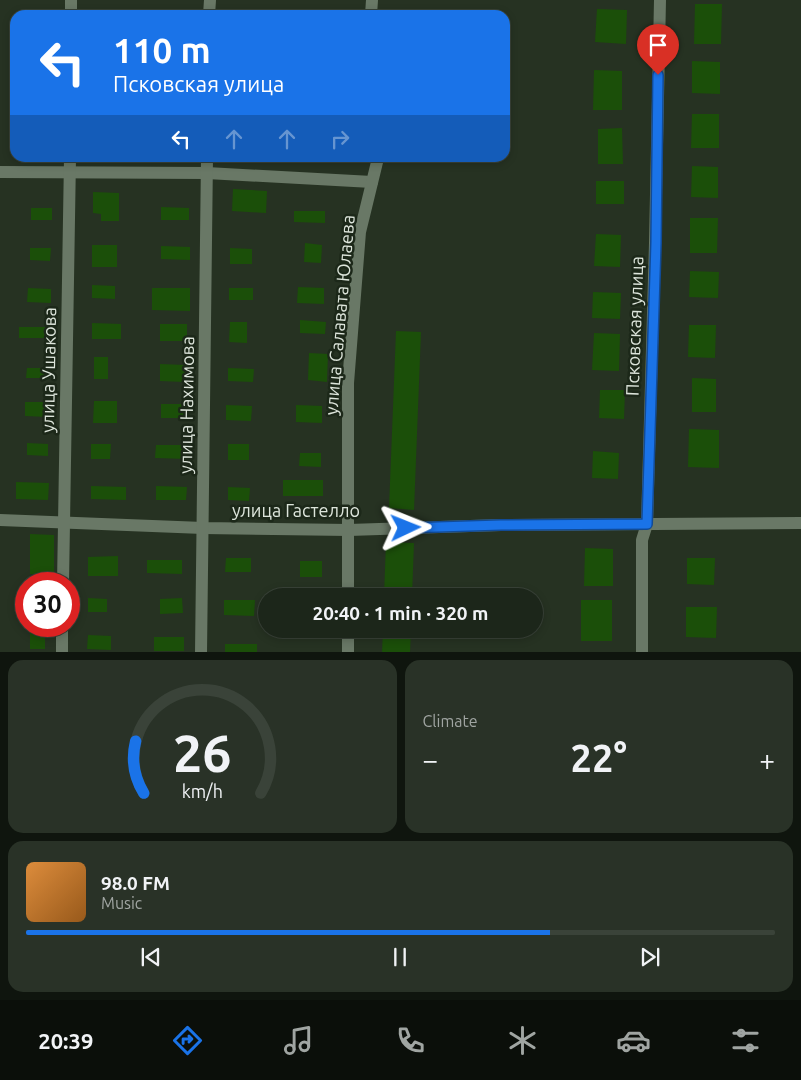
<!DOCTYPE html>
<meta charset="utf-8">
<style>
body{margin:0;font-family:Ubuntu,sans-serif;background:#293227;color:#f1f3f6;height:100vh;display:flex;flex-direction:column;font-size:19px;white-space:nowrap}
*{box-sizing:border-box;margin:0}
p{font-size:16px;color:#a0a5a2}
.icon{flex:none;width:28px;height:28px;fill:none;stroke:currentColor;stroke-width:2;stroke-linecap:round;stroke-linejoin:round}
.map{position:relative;height:652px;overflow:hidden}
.panel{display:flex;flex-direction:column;gap:8px;padding:8px;background:#0f150e;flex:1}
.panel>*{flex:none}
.banner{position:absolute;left:10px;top:10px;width:500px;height:152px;border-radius:15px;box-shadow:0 2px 8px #0003,0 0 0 1px #3a4339;background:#1a73e8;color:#fff;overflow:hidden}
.speed{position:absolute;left:15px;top:572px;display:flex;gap:10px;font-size:25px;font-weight:700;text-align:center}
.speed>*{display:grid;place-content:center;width:65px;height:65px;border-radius:50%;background:#1c261a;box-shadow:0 2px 8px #0003,0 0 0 1px #3a4339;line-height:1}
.speed .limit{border:8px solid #d22;background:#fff;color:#111}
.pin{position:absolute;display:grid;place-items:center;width:42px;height:42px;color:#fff;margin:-51px -21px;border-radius:50% 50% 50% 0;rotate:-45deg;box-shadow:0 0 5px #0007}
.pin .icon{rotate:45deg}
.me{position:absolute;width:55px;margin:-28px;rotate:88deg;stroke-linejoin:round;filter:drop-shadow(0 0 4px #0008)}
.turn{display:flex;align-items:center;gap:18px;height:105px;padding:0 20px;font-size:22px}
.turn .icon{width:65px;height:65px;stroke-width:2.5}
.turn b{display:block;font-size:35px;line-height:42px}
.lanes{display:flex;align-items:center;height:48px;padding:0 20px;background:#0003;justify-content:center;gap:25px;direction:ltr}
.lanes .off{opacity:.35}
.big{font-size:38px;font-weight:700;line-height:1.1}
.panel .widget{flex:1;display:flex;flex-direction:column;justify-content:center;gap:8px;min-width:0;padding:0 18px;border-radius:15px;background:#293227}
.panel .dial{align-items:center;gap:0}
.dial svg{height:130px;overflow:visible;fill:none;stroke:#3a4339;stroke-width:7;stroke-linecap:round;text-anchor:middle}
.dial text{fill:#f1f3f6;stroke:none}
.song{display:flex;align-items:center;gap:15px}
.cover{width:60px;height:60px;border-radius:8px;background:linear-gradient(135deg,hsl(30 70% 55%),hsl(30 70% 35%))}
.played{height:5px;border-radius:2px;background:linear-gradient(90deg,#1a73e8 70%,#3a4339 70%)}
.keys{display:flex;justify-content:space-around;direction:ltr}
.heat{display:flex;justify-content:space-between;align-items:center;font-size:28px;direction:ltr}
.panel .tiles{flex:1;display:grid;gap:8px;grid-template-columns:1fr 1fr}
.widget:last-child{grid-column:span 2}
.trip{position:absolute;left:258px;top:588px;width:285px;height:50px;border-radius:25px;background:#1c261a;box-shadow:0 2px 8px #0003,0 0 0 1px #3a4339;font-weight:700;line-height:50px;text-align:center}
.tab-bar{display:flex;height:80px;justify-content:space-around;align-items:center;background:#0b0f0a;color:#a0a5a2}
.tab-bar .icon{width:35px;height:35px}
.tab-bar .on{color:#1a73e8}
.tab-bar b{font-size:22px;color:#f1f3f6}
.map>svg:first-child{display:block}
.building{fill:#1b4f09}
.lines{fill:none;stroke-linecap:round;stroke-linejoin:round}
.minor{stroke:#697866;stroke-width:12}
.route-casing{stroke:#114b97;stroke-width:12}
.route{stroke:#1a73e8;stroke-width:9}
.labels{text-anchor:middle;stroke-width:5;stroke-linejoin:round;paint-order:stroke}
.street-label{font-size:18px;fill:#dde5db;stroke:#1c2819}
</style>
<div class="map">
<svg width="801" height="653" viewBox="0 0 801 653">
<rect width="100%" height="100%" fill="#263222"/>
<!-- building -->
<g class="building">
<polygon points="695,4 722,4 721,44 694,44"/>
<polygon points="118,9 118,15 95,15 95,10"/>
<polygon points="597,9 627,10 626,44 595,42"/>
<polygon points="692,61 720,62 720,94 692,93"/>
<polygon points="594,70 622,71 622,110 593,110"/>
<polygon points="692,114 719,114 719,148 691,148"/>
<polygon points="622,128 623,164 598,164 598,129"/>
<polygon points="87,158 125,158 125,163 87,162"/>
<rect x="296" y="158" width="15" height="4"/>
<polygon points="692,166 718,167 718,198 691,197"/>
<rect x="596" y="181" width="28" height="23"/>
<polygon points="233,189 267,191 266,213 232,211"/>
<polygon points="93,192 119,193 119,221 101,221 101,214 93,213"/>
<polygon points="161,207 189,208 189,220 161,220"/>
<rect x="31" y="208" width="21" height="12"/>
<polygon points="294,211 325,211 325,223 294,222"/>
<polygon points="690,218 718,218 717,253 690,253"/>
<polygon points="596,234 621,235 620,267 594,266"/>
<polygon points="305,243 322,245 321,263 304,262"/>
<rect x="92" y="245" width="25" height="22"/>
<polygon points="161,246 190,247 190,260 161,259"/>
<polygon points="30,248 51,248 50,261 30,260"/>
<polygon points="230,248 252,249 252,264 230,264"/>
<polygon points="690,271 719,272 718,298 689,297"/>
<polygon points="92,285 115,286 115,299 92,298"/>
<polygon points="298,287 324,288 324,304 297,303"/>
<polygon points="28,288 51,289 51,303 27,302"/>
<polygon points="152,288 190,288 190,311 152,310"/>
<rect x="229" y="288" width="24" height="12"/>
<polygon points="593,292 621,293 620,319 592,318"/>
<polygon points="300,320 326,322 325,334 300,333"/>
<polygon points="230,322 247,322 247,343 229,342"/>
<polygon points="92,323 121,324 121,339 92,339"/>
<rect x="160" y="324" width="27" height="17"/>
<polygon points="689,325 716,325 715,358 688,357"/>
<rect x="19" y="327" width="31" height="11"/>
<polygon points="396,331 421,332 414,510 389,508"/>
<polygon points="594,333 620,334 619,371 592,370"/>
<polygon points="309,353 328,354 327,382 308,380"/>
<rect x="94" y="357" width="14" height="22"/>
<polygon points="160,364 186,365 185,382 160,381"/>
<polygon points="27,368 52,368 52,378 26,378"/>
<polygon points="228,368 254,369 253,382 228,381"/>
<polygon points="692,378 716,379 716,412 692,412"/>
<polygon points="600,390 625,390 624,419 599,418"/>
<polygon points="94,401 117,401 117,423 93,423"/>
<polygon points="25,402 48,402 48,417 25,416"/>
<rect x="161" y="404" width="26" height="14"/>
<polygon points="226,405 252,406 251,421 226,420"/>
<polygon points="296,405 322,406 322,423 296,422"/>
<polygon points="689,429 719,430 719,468 688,467"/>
<polygon points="27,443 48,444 48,456 27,455"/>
<polygon points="91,444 111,444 110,459 91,459"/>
<rect x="228" y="444" width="21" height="16"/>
<polygon points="156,445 187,445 187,459 155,458"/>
<polygon points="593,451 619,453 618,479 592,478"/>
<polygon points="300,453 321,453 321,467 299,466"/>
<rect x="283" y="480" width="40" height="16"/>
<polygon points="16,482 49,483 48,500 16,499"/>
<polygon points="91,486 126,487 126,500 91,499"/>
<polygon points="156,486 187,487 186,500 156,500"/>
<polygon points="228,487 250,488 249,501 228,500"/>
<polygon points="30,534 54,535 54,574 30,574"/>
<polygon points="386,542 414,543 412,596 384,596"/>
<polygon points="585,548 613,549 613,586 584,586"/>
<polygon points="118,556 118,576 88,576 88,557"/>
<polygon points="226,558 251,558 251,572 225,572"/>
<polygon points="687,558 715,558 714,585 687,584"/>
<polygon points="147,560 182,560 182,574 147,573"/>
<rect x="300" y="561" width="22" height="16"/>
<polygon points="88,598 107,599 107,612 88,612"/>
<polygon points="182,598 183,613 160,614 160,599"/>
<polygon points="224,600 255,600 254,616 224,615"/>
<rect x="581" y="600" width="31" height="41"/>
<polygon points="686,607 717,607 716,638 686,637"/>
<rect x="30" y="626" width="15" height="23"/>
<polygon points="383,629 411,629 410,653 382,653"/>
<polygon points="88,635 111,636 111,650 87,649"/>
<rect x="154" y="637" width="30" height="14"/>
<rect x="225" y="644" width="32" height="9"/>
</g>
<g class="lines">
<!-- minor -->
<g class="minor">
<polyline points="71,15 71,0"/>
<polyline points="209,15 210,0"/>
<polyline points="371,15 372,0"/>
<polyline points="0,172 207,173 372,182"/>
<polyline points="0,520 203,528 349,530 501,525 801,523"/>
<polyline points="63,584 70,158"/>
<polyline points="348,596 348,383 360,232 378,158"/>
<polyline points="62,653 62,626"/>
<polyline points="201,653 207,158"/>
<polyline points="348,653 348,629"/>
<polyline points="642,653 642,540 647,524 655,243 660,0"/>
</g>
</g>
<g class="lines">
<!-- route casing -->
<g class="route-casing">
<polyline id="route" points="406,528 501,525 647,524 656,243 658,75"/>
</g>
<!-- route -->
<use href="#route" class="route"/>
</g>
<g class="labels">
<!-- street labels -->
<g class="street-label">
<text transform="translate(340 315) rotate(-85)" y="6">улица Салавата Юлаева</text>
<text transform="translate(635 326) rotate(-88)" y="6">Псковская улица</text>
<text transform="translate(49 370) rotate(-89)" y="6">улица Ушакова</text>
<text transform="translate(187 405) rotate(-89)" y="6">улица Нахимова</text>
<text x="296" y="517">улица Гастелло</text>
</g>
</g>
</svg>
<div class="speed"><div class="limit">30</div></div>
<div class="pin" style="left:658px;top:75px;background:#d93025"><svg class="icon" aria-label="arrive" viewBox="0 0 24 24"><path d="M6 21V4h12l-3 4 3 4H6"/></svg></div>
<svg class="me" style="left:406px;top:528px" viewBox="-20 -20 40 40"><path d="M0-17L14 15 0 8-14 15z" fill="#1a73e8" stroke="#fff" stroke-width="4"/></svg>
<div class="trip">20:40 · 1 min · 320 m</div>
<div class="banner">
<div class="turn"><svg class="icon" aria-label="left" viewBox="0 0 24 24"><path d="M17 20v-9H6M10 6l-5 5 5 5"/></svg><div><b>110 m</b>Псковская улица</div></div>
<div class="lanes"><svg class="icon" aria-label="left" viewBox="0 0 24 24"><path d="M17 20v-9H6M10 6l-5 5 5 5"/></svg><svg class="icon off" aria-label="ahead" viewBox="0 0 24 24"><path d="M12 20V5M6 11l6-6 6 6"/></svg><svg class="icon off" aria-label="ahead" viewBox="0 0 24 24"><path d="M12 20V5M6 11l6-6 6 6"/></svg><svg class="icon off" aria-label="right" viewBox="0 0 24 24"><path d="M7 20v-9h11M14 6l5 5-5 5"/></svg></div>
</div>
</div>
<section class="panel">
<div class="tiles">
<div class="widget dial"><svg viewBox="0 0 100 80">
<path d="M14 69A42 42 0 1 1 86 69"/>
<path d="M14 69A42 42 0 0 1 9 37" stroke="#1a73e8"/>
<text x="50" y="56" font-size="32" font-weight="700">26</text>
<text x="50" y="72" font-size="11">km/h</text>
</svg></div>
<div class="widget"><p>Climate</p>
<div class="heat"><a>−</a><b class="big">22°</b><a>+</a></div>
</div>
<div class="widget">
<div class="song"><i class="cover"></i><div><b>98.0 FM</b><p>Music</p></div></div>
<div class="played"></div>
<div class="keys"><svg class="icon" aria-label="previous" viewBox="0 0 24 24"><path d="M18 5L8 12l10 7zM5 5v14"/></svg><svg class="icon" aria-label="pause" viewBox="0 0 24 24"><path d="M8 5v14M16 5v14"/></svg><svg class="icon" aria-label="next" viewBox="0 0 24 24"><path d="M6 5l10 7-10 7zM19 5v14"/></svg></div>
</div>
</div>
</section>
<nav class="tab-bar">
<b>20:39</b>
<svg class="icon on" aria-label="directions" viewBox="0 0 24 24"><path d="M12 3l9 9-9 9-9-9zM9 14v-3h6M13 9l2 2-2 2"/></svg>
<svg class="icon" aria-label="music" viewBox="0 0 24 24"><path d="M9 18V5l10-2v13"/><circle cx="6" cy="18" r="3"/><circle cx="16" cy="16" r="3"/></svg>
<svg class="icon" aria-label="phone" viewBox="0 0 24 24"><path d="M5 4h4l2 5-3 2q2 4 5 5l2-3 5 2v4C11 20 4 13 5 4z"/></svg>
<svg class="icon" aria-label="climate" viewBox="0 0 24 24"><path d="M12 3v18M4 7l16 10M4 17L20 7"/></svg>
<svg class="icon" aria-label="car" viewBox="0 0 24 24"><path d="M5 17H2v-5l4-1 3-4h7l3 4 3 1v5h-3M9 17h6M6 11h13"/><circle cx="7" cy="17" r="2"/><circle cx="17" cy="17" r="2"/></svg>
<svg class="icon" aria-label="filters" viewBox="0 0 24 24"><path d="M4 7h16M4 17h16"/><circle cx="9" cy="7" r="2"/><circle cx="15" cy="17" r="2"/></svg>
</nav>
